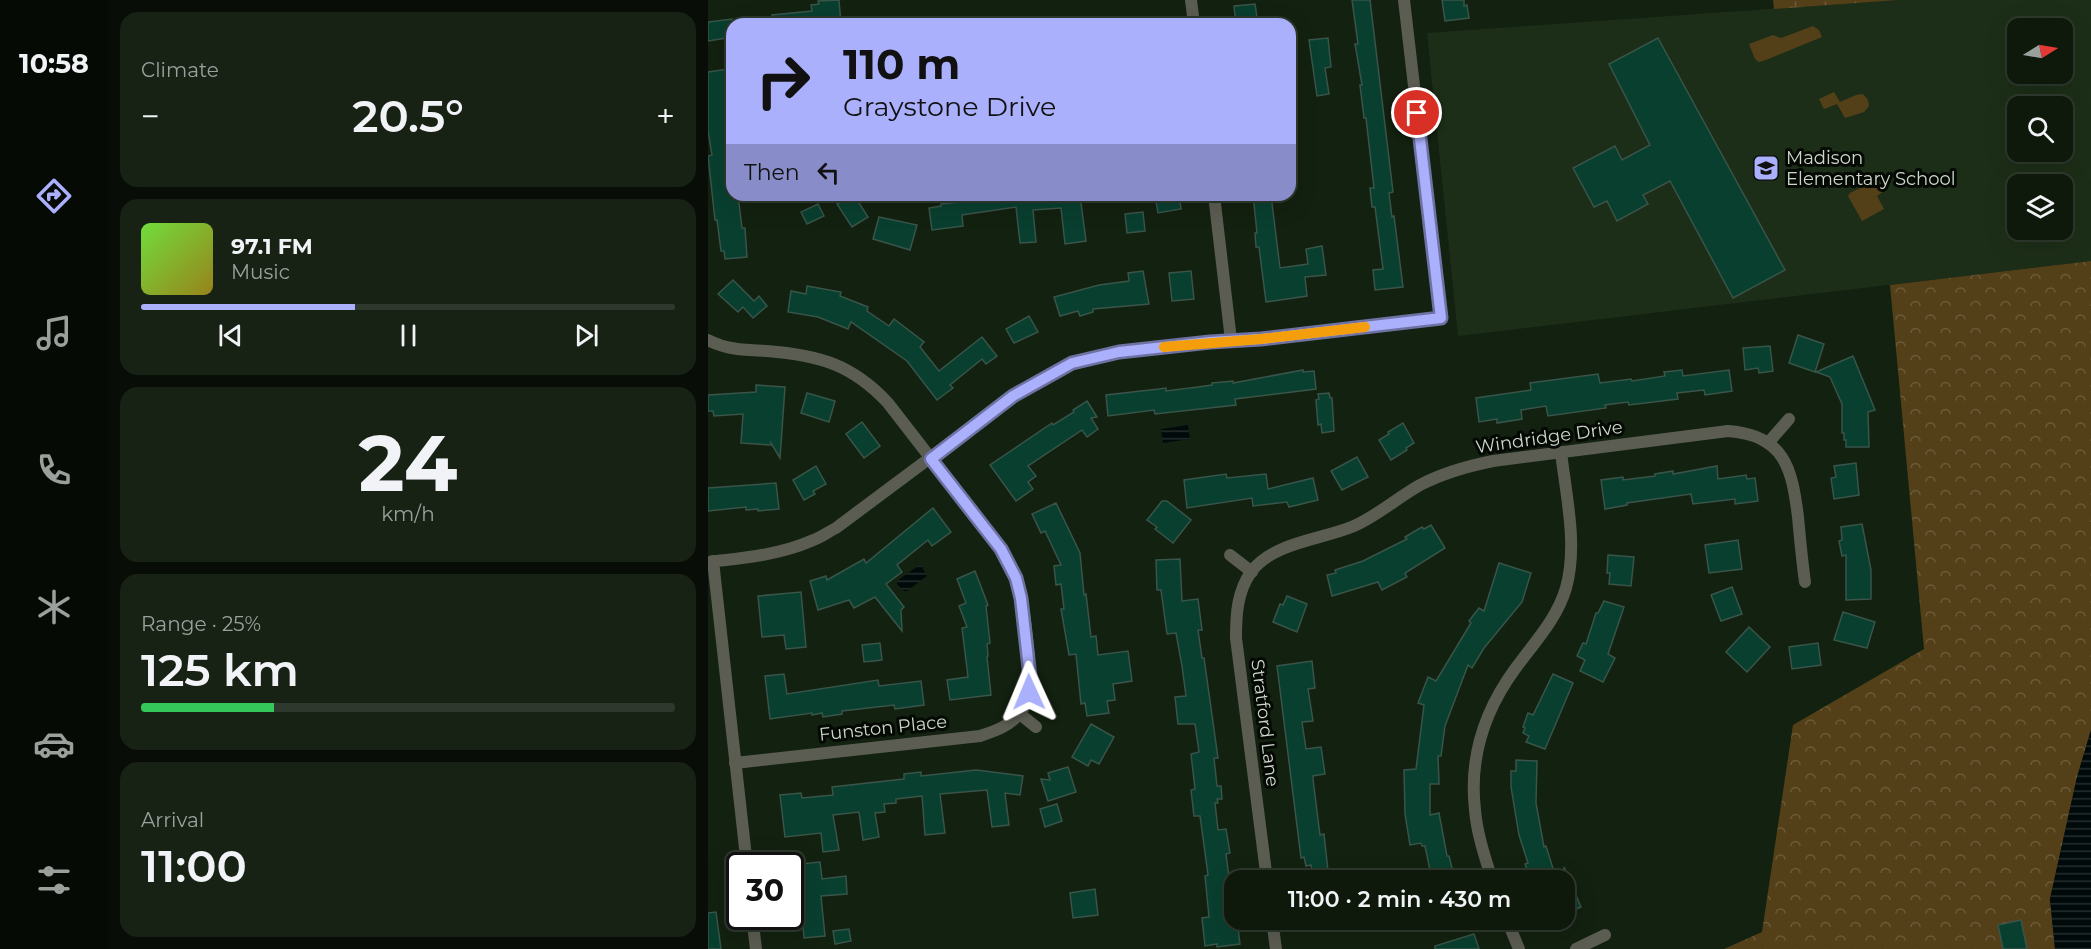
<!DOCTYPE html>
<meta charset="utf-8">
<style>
body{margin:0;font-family:Montserrat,sans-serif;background:#172215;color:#f1f3f6;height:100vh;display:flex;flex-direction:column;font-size:22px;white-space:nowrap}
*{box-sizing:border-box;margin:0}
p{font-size:20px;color:#9ba09d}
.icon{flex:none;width:33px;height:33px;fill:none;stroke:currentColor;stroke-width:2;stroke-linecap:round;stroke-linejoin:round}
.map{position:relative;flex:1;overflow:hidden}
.side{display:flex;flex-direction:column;gap:12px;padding:12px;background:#080e07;width:600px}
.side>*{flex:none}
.banner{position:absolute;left:18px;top:18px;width:570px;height:183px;border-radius:18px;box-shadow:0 6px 24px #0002,0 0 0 2px #2e382d;background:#aab0fb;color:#111;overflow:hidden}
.needle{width:39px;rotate:79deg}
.buttons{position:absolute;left:1299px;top:18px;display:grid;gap:12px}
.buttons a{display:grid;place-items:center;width:66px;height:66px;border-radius:12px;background:#0e190c;box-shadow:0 6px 24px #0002,0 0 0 2px #2e382d;font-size:30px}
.speed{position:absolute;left:18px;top:852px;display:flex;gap:12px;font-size:30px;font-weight:700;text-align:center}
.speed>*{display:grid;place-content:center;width:78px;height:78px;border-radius:50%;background:#0e190c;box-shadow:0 6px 24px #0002,0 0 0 2px #2e382d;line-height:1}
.speed .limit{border:3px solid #111;border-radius:9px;background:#fff;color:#111}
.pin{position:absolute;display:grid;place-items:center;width:51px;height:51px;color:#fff;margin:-26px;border:3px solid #fff;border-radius:50%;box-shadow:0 2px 6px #0007}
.me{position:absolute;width:66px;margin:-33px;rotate:359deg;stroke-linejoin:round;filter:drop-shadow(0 0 4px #0008)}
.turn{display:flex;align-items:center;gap:21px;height:126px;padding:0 18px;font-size:27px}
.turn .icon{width:78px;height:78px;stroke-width:2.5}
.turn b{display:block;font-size:42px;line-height:51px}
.then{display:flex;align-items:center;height:57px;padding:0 18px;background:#0003;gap:12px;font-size:22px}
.big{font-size:45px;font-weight:600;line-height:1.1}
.side .widget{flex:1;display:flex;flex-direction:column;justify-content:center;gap:9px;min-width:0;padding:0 21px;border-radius:18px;background:#172215}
.side .dial{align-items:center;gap:0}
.dial b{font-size:78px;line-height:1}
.song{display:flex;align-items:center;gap:18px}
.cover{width:72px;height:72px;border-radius:9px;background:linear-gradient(135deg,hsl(100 70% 55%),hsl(50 70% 35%))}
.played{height:6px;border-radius:3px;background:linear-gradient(90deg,#aab0fb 40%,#2e382d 40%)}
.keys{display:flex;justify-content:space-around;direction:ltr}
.heat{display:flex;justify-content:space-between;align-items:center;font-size:33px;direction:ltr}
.charge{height:9px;border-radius:4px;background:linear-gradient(90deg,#34c759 25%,#2e382d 0)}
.trip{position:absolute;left:516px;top:870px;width:351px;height:60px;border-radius:18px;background:#0e190c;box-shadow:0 6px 24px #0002,0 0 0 2px #2e382d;font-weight:600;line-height:60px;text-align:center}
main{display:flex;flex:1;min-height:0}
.menu{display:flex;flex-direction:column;width:108px;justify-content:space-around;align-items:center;background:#060a05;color:#9ba09d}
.menu .icon{width:42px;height:42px}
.menu .current{color:#aab0fb}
.menu b{font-size:27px;color:#f1f3f6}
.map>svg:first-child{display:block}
.built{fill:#1d2e18;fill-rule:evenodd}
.forest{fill:url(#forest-crowns)}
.wetland{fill:url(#wetland-marsh)}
.park{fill:#534019}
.water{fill:url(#water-rules)}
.building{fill:#093f2f;stroke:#395449;stroke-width:1.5}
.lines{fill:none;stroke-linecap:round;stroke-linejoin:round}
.street{stroke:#5b5c52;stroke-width:12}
.route-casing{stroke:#6e72a3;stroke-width:15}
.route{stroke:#aab0fb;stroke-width:10}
.slow{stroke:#f59e0b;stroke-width:10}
.labels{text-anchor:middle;stroke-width:6;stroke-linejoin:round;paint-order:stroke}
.poi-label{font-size:18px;fill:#cdd6cb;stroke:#040903;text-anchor:start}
.street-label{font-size:18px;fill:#cdd6cb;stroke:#040903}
</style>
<main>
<nav class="menu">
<b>10:58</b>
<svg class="icon current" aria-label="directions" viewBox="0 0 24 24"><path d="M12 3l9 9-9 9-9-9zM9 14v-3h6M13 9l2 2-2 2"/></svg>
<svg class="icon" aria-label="music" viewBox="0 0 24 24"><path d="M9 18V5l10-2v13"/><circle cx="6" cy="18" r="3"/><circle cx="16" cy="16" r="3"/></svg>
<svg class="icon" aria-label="phone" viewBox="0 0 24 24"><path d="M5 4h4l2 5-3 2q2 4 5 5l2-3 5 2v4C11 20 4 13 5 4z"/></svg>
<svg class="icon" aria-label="climate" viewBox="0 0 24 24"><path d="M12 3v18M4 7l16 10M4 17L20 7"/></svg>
<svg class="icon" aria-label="car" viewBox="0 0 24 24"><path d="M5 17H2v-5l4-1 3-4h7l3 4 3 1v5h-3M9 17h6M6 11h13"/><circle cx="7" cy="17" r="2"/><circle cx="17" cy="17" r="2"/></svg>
<svg class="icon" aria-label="filters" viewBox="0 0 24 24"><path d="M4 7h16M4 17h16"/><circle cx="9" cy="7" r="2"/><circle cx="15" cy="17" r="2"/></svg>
</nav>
<section class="side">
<div class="widget"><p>Climate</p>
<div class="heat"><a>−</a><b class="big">20.5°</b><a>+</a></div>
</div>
<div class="widget">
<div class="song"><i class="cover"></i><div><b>97.1 FM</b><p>Music</p></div></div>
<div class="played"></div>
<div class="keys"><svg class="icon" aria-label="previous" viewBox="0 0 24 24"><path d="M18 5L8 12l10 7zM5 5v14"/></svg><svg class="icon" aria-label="pause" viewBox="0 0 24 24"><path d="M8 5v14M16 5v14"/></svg><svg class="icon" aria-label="next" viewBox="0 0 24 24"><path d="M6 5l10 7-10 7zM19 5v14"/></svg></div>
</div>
<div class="widget dial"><b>24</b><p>km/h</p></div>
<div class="widget"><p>Range · 25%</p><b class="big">125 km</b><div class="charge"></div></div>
<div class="widget"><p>Arrival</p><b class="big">11:00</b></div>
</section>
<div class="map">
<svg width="1383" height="949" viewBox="0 0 1383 949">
<defs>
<pattern id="forest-crowns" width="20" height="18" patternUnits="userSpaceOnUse" patternTransform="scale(1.5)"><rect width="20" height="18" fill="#534019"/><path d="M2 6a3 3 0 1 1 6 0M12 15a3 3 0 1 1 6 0" fill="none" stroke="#6b5b39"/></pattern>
<pattern id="wetland-marsh" width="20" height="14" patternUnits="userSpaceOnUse" patternTransform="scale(1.5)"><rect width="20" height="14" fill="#534019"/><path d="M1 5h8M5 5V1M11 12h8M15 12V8" fill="none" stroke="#6b5b39"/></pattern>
<pattern id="water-rules" width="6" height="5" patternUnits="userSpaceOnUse" patternTransform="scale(1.5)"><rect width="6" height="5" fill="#010a0a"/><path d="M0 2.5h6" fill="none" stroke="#252d2c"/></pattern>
</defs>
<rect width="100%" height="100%" fill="#132110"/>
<!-- built -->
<path class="built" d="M1190,0h193v261l-633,75 -31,-303zM1310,28h44v46h-44zM1310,106h44v46h-44zM1310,184h44v46h-44z"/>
<!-- forest -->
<polygon class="forest" points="1383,261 1383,730 1369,777 1342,899 1347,949 1016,949 1054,932 1085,725 1216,649 1182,285"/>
<!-- wetland -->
<polygon class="wetland" points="1065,0 1190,0 1066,9"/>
<!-- park -->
<g class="park">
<polygon points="1105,26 1111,30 1114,37 1058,60 1051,62 1047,59 1041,44 1065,35 1073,38"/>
<polygon points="1126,92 1132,102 1148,95 1155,94 1160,100 1161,106 1156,112 1137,118 1129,104 1116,109 1111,99"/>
<polygon points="1175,177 1180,188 1169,196 1176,209 1154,221 1140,196 1142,193"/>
</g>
<!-- water -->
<g class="water">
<polygon points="480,425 482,439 455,443 453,429"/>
<polygon points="211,565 213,565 219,576 199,591 196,591 189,584 189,581"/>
<polygon points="1383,730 1383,949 1347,949 1342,899 1369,777"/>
</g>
<!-- building -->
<g class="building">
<polygon points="131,0 133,24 64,24 64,15 104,11 103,5 111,4 110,1"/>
<polygon points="644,0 662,0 685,192 681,193 684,217 686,216 695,287 667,290 665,270 675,269 667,207 664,207 662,188 666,188 658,118 656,118 652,85 654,85 647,44 650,44"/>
<polygon points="734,0 756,0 756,6 759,5 761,18 737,21"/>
<polygon points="547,4 550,24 528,24 526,6"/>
<polygon points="24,19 24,37 0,41 0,22"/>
<polygon points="620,38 623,67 617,68 621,94 609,96 601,40"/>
<polygon points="950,38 1077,270 1025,298 962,181 935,195 940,204 909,221 899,201 886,207 865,168 907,146 914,160 942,145 901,64"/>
<polygon points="20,69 23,91 17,92 22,143 24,143 24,195 30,195 34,228 37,228 39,257 17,259 16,251 13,251 9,220 7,220 0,156 4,155 0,131 0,72"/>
<polygon points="143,195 146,195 160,217 144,227 129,204"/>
<polygon points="260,195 372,195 378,241 357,244 353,208 325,210 328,242 312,243 308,207 254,215 255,226 224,230 221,208 233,206 233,204 261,201"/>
<polygon points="447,195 471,195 473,209 450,213"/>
<polygon points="545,195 563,195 572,268 600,264 598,249 614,246 618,275 597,277 599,296 558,302 551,247 548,247 547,233 549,233"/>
<polygon points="110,204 116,216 99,224 93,212"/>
<polygon points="435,212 437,231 419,233 417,214"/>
<polygon points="171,217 209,225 202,250 165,239"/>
<polygon points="435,271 441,304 385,309 385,312 372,316 370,311 352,316 346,297 391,285 421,281 420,273"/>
<polygon points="483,271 486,299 464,301 461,273"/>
<polygon points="25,280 46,301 51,296 59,306 45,318 35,307 30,312 10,294"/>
<polygon points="99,286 133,292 132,296 160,307 159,311 181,326 186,319 216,342 212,347 231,371 274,337 289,356 278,364 274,359 242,385 245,388 229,400 199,361 143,322 140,329 110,317 80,312 83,291 98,294"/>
<polygon points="321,316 330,332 306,343 298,329"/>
<polygon points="1090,335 1116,344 1107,372 1081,363"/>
<polygon points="1062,346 1065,371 1051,373 1050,368 1037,370 1035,348"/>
<polygon points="1145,356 1167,410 1160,412 1161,447 1138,447 1138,440 1136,440 1136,433 1134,433 1134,404 1122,377 1108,372"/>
<polygon points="595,370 595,372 606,371 608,389 527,399 528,405 447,414 446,410 400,416 398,395 451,389 458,388 458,391 490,387 504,385 504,383 525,381 525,383"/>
<polygon points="974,370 975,376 1021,370 1024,391 997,395 996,390 969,393 970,399 921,405 920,402 897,405 898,408 840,416 838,406 813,410 814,419 789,423 789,419 771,422 768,398 823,390 822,383 890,374 892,383 923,379 924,381 957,376 956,372"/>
<polygon points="48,385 77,387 72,458 63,443 63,445 33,443 35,414 6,416 5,411 0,411 0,395 48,392"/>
<polygon points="99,393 127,401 121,422 93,413"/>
<polygon points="621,393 622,398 624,398 626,431 614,433 613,424 610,425 608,400 611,399 610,394"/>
<polygon points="379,401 389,417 383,418 390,429 379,437 374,430 320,466 328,476 320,482 325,489 308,501 282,465 344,423 345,425 366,412 365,410"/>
<polygon points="154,422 172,446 156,458 138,434"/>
<polygon points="695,423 706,443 698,448 699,450 683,460 671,440 681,434 680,432"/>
<polygon points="649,457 660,477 634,490 623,471"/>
<polygon points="1148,463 1151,495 1126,499 1123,478 1128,477 1126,466"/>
<polygon points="108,466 118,484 105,491 107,494 96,500 85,480"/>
<polygon points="1009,466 1010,479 1038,475 1039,479 1047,478 1050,501 1027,504 1027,499 985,504 983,494 919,503 919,505 897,509 893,480 915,477 915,480 947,476 947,474 965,471 965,474"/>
<polygon points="518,474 519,478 558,474 560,489 605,478 610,500 581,507 579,502 545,506 544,498 479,508 476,480"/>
<polygon points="68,483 71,509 50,511 50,509 38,510 38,507 0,511 0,488"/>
<polygon points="454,501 459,501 483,520 465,543 447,529 449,527 439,520"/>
<polygon points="348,503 372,553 376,595 378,594 383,637 388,636 390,655 420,651 424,681 405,684 407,700 399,701 401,713 379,716 377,703 373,704 368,654 361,655 353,609 356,609 353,584 348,585 346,566 353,565 337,531 333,533 324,514"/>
<polygon points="225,508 243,532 224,546 220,540 189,565 194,572 178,584 196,607 193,610 194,631 167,597 146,608 141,600 110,610 102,581 118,576 119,580 156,559 158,563"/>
<polygon points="1154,524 1163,570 1163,599 1138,600 1138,555 1134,556 1131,541 1134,540 1133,527"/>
<polygon points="723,525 737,548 697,573 699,577 674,590 670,582 624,596 619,575 628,573 627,570 655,561 699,539 697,537 714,527 716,529"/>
<polygon points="1030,540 1034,569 1001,573 997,545"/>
<polygon points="900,555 926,557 923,586 901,584 902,573 899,573"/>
<polygon points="472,559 474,601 490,599 494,630 490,630 494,658 496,658 510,758 506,758 509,786 513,786 514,799 509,799 510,803 507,803 510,830 518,829 522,853 518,854 522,885 525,885 526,920 529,920 532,944 509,947 509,944 497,946 494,918 501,917 497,876 500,875 492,816 486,816 483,790 487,789 483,754 491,752 487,724 470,724 467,697 478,696 474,666 468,633 459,634 453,590 449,590 448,560"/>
<polygon points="791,563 823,573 814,602 776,648 764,668 760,665 737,726 733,756 730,756 731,784 722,784 722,815 731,813 739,856 741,856 747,880 724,880 717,846 714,846 713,843 702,845 697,814 696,770 708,769 716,705 710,703 720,677 728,681 763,623 761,621 771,608 776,611"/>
<polygon points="267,571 280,605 278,606 282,643 279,644 280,656 279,657 283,695 242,700 239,680 260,677 254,628 259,627 251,606 258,603 249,579"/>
<polygon points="1024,587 1034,614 1013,621 1003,595"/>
<polygon points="93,592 98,647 78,649 76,635 54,637 50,596"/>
<polygon points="579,596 599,604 589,632 565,622 572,604 575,605"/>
<polygon points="896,601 916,607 900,654 907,658 895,682 872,671 877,660 869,656 875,643 878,644 888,613 890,613"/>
<polygon points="1135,612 1167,622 1159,648 1126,640"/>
<polygon points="1041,627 1062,647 1039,672 1018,652"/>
<polygon points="172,643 174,660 156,662 154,645"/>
<polygon points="1110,643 1113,665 1084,669 1081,647"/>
<polygon points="604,661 607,688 600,689 605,721 594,722 598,749 613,747 617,774 605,776 605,779 612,835 616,834 621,880 605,880 603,865 598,866 596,857 593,858 569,666"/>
<polygon points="76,674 79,694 170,680 171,686 213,681 216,705 187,709 186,705 134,711 134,714 115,717 114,713 104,715 104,713 62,719 57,676"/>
<polygon points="845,674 865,683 837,749 818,742 821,736 815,733 817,728 815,727 820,713 825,715"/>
<polygon points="383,724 406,737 391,764 383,760 380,766 364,757"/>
<polygon points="808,760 829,761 828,803 836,847 838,846 847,875 831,880 822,880 817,864 820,863 811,835 803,787 803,771 808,771"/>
<polygon points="360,767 368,792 340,801 333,779 342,780 340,773"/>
<polygon points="268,770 315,776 312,795 297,793 301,825 284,827 279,790 232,794 237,833 217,835 214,796 188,799 188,803 176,804 177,812 167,813 171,837 155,840 151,812 125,815 131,850 115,852 113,833 77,837 72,795 93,793 94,798 125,795 124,787 196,779 196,774 213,772 213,776"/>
<polygon points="349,804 354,821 337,827 332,809"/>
<polygon points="112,862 114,879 138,876 139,894 113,896 117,936 96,938 95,927 88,928 84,896 82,896 82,865"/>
<polygon points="856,867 873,907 856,914"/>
<polygon points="387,889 390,915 365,918 362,893"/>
<polygon points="8,912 13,949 0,949 0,913"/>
<polygon points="1313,920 1319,949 1295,949 1290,925"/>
<polygon points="141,929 143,941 127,944 125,931"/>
<polygon points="766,934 771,949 727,949 727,946"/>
</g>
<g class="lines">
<!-- street -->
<g class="street">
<polyline points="483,0 486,24"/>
<polyline points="506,195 523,340"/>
<path d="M0,340c19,10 38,10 59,11 51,4 85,13 121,52l113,146c6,9 11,18 15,28 8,22 16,92 13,115 -1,7 -4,15 -9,21 -10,13 -25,18 -40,23l-245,27"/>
<polyline points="1060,443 1081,419"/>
<polyline points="522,555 544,572"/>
<polyline points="5,561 39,866"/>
<path d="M0,562c34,-4 71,-7 103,-21 9,-3 17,-9 25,-13l177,-132 59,-33 47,-11 91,-10 51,-3 180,-21 -37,-318"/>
<polyline points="312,714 328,727"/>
<path d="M559,880l-31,-242c0,-23 1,-46 15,-66 22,-30 70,-32 103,-46 23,-10 43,-28 66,-41 23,-12 48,-19 73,-24l235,-30c57,4 64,38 70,86 2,22 4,44 7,65"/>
<path d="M784,880c-7,-23 -15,-46 -17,-70 -6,-52 10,-100 40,-141 19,-26 42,-50 51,-81 12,-43 0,-92 -5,-136"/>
<polyline points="44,916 48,949"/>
<polyline points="564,920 568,949"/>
<polyline points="799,920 811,949"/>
<polyline points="868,949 897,935"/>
</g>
</g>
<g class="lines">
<!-- route casing -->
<g class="route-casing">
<polyline id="route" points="321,692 322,677 313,598 308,578 293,549 223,459 305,396 364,363 411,352 502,342 553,339 733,318 709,113"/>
</g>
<!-- route -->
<use href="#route" class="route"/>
<!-- slow -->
<polyline class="slow" points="456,347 553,339 657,327"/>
</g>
<!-- icons -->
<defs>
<g id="school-square" transform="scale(1.35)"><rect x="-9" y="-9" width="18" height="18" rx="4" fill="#aab0fb" stroke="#040903"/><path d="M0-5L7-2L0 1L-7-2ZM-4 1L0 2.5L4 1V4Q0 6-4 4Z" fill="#111"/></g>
</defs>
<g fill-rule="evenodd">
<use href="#school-square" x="1058" y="168"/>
</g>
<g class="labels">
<!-- poi labels -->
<g class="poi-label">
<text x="1078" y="164">Madison<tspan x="1078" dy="21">Elementary School</tspan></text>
</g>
<!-- street labels -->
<g class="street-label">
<text transform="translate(841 437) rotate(-8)" y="6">Windridge Drive</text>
<text transform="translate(557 723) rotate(83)" y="6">Stratford Lane</text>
<text transform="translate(175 728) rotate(-6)" y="6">Funston Place</text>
</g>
</g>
</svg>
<div class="buttons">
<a><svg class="needle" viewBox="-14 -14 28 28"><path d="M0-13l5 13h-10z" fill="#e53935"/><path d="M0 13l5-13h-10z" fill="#9ba09d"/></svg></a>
<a><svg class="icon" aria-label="search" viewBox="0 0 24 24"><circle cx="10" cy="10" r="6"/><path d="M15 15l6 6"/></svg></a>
<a><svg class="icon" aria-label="layers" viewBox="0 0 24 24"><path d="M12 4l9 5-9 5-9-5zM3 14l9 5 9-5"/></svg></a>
</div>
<div class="speed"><div class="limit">30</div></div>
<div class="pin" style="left:709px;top:113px;background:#d93025"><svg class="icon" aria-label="arrive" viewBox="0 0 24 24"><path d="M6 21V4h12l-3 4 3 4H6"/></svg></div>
<svg class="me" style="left:321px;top:692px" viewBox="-20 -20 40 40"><path d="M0-17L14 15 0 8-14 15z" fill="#aab0fb" stroke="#fff" stroke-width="4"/></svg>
<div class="trip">11:00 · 2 min · 430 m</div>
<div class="banner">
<div class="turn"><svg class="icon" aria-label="right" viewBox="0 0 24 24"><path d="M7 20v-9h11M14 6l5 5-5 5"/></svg><div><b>110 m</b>Graystone Drive</div></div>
<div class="then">Then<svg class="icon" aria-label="left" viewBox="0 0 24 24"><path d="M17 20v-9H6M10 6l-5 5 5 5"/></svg></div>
</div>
</div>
</main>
